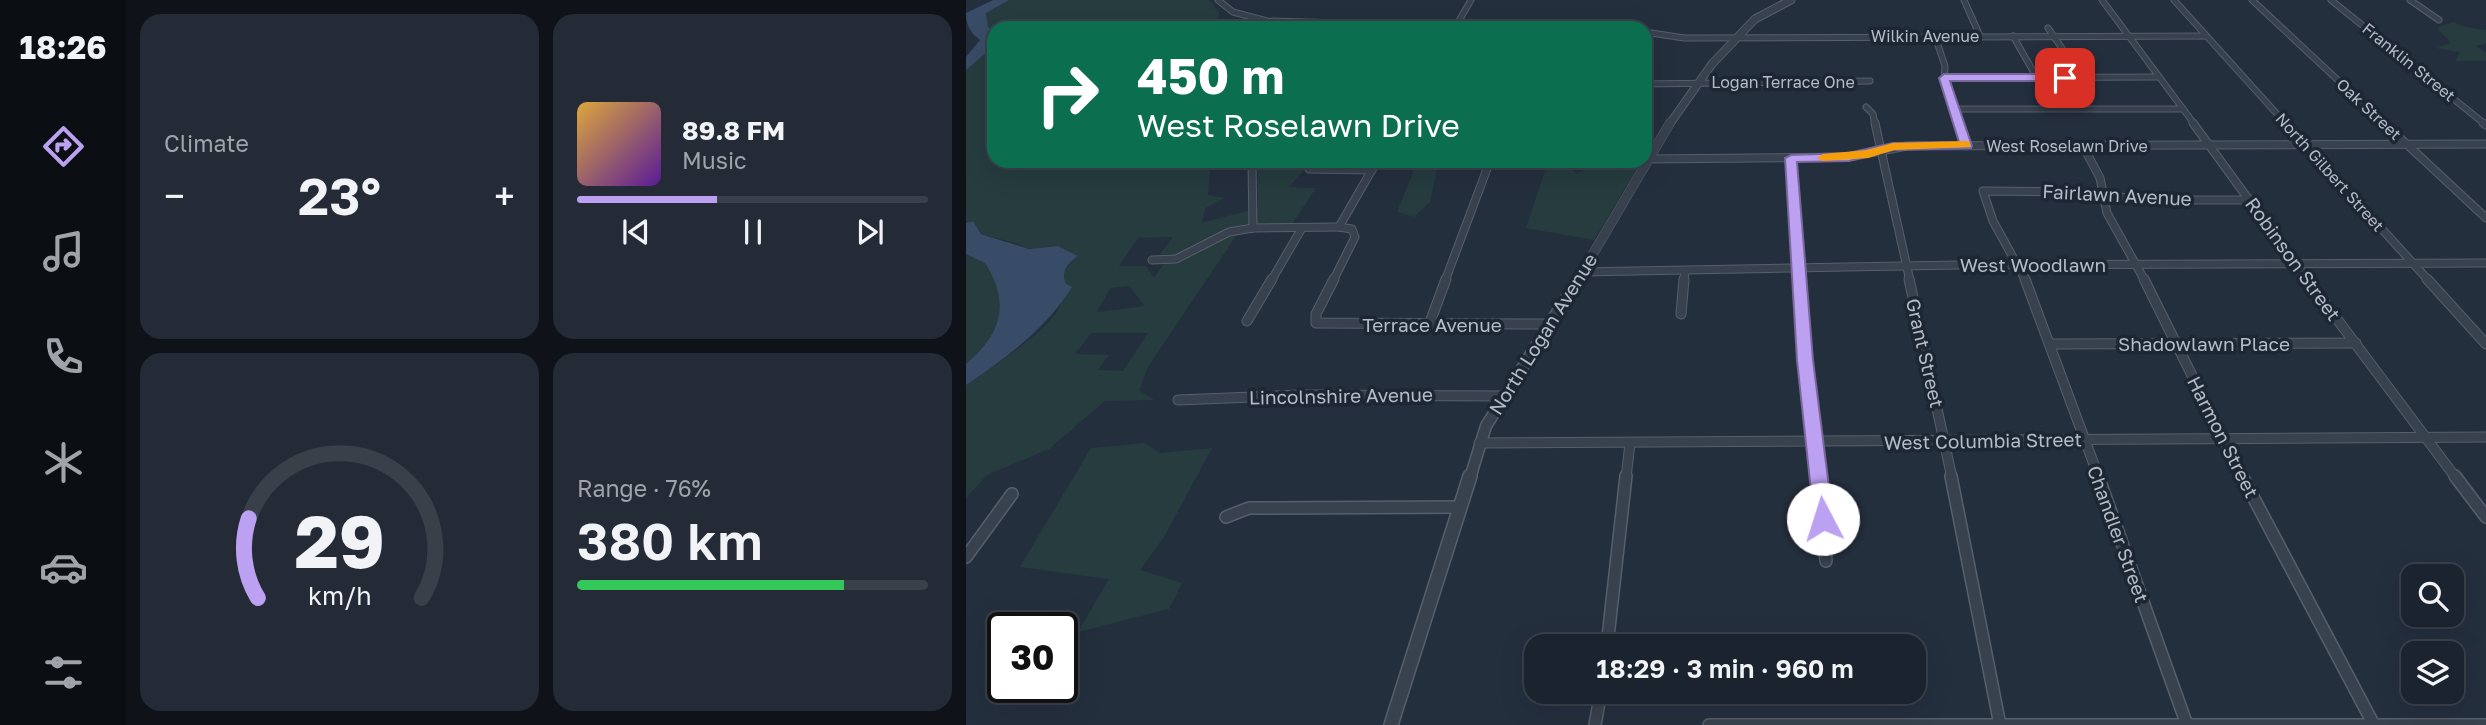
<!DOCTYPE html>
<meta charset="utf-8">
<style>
body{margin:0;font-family:"Golos Text",sans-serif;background:#242b36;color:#f1f3f6;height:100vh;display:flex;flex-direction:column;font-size:26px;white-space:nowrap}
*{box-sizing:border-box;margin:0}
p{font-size:23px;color:#a0a4aa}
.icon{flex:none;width:38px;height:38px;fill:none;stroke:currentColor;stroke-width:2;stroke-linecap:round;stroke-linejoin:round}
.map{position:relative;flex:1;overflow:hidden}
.panel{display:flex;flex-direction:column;gap:14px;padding:14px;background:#0f1319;width:840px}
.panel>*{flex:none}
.top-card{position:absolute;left:21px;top:21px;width:665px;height:147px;border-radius:21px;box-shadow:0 7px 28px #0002,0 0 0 2px #39404a;background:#0b6e4f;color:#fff;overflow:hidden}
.tools{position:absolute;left:1435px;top:564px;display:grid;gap:14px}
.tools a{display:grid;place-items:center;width:63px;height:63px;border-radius:14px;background:#1b232e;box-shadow:0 7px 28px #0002,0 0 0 2px #39404a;font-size:35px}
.speed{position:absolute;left:21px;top:612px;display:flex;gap:14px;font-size:35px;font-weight:700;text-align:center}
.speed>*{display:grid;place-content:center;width:91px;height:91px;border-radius:50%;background:#1b232e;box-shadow:0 7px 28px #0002,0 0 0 2px #39404a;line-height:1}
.speed .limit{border:4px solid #111;border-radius:10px;background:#fff;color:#111}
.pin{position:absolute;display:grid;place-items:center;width:60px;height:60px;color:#fff;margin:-30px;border-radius:14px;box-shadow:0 4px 10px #0006}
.me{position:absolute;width:77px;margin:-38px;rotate:355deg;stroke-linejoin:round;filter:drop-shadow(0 0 5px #0008)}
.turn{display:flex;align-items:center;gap:24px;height:147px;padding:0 35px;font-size:32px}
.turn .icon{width:91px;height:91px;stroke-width:2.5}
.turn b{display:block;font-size:49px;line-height:60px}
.big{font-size:52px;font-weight:600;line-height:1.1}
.panel .tile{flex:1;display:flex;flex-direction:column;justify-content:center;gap:10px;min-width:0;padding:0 24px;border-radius:21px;background:#242b36}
.panel .dial{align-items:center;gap:0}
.dial svg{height:182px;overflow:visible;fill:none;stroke:#39404a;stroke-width:7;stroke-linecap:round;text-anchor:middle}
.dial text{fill:#f1f3f6;stroke:none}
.song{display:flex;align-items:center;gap:21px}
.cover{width:84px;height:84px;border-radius:10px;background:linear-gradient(135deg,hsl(40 70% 55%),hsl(270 70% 35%))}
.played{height:7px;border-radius:4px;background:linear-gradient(90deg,#bca0f2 40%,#39404a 40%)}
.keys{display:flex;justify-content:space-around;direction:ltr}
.heat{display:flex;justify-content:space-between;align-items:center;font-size:38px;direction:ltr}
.charge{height:10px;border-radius:5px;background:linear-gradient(90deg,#34c759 76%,#39404a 0)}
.panel .tiles{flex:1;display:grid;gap:14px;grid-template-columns:repeat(2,1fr)}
.trip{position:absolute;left:558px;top:634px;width:402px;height:70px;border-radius:21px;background:#1b232e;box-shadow:0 7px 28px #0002,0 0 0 2px #39404a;font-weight:600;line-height:70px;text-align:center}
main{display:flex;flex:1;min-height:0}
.tabs{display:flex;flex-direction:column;width:126px;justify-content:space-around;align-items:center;background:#0b0e12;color:#a0a4aa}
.tabs .icon{width:49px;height:49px}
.tabs .active{color:#bca0f2}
.tabs b{font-size:32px;color:#f1f3f6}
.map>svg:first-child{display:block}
.green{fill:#263c3f;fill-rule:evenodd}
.water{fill:#394c67}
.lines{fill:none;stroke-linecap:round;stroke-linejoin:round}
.minor-far3-casing{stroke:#565f6c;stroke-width:7}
.minor-far2-casing{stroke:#565f6c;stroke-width:9}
.minor-far1-casing{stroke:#565f6c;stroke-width:11}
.minor-casing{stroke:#565f6c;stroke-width:14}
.tertiary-far3-casing{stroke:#565f6c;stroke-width:9}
.tertiary-far2-casing{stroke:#565f6c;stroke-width:10}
.tertiary-far1-casing{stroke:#565f6c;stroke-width:13}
.tertiary-casing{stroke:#565f6c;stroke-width:16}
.minor-far3{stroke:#38414e;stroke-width:5}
.minor-far2{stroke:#38414e;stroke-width:7}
.minor-far1{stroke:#38414e;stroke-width:9}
.minor{stroke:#38414e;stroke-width:11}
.tertiary-far3{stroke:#38414e;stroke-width:7}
.tertiary-far2{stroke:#38414e;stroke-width:9}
.tertiary-far1{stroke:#38414e;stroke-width:10}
.tertiary{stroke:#38414e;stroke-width:13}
.route{fill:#bca0f2;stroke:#7a689d;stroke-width:2}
.slow{fill:#f59e0b}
.labels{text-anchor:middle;stroke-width:7;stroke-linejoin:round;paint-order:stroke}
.far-street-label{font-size:16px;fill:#b4bcc9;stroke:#1d2633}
.street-label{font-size:19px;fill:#b4bcc9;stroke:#1d2633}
</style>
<main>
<nav class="tabs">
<b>18:26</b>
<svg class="icon active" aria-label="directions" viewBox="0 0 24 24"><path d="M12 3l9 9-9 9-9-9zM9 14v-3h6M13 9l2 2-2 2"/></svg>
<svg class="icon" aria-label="music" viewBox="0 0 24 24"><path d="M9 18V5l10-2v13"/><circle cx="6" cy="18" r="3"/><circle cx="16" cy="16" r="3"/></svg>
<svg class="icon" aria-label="phone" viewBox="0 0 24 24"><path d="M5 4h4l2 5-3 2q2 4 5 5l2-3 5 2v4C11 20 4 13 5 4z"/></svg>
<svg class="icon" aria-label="climate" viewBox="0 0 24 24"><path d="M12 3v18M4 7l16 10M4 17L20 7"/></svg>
<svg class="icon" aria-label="car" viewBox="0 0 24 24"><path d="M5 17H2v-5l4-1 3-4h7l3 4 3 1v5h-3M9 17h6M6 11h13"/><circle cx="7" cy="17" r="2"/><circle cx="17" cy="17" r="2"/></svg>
<svg class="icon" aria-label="filters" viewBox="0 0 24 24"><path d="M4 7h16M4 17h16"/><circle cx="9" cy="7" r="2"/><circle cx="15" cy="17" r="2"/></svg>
</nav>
<section class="panel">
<div class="tiles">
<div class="tile"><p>Climate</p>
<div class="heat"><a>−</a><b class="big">23°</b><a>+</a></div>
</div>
<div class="tile">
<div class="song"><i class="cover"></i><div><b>89.8 FM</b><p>Music</p></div></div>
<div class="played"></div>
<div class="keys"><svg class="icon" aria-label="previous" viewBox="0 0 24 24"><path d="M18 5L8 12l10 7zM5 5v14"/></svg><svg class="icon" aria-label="pause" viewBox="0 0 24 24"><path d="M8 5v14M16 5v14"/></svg><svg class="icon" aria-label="next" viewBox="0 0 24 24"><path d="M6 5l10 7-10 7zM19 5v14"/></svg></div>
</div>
<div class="tile dial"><svg viewBox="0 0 100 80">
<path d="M14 69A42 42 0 1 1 86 69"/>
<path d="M14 69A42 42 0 0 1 10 34" stroke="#bca0f2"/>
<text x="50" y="56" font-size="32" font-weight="700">29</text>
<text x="50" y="72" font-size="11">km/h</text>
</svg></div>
<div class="tile"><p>Range · 76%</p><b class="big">380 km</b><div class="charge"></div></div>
</div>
</section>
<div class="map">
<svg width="1520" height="725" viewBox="0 0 1520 725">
<rect width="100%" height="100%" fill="#242f3e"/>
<!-- green -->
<g class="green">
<polygon points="43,0 243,0 253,12 252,20 239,28 28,30 22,27 20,12"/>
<polygon points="1487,22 1500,27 1520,30 1520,43 1510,46 1520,53 1520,61 1490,61 1494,52 1470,48 1485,43 1471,28"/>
<path d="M28,46v115h207l-3,5 12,2 -2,27 17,3 -20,10 -3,15 56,-15v-47h54l-23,26 27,1 -24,36h-48l-96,143 -9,23 15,10 -49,1 -56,48 -62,26 -21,23v-113c24,-16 74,-49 90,-72 9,-13 7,-27 7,-41l15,-16c-7,-3 -15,-9 -23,-10 -13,0 -24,7 -36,-2l-38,-10 -8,-13 -7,2v-153zM207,237l-13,17 10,1 -16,23 -8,-12h-27l19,-28zM163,286l16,20 -48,6 13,-24zM125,333h57l-25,38 -25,-1 11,-15 -34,-1z"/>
<polygon points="444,161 501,161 496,165 472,164 464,202 448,217 431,212 447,173"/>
<polygon points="582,161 603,161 601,163 611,174 632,162 671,168 628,240 560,228"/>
<path d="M0,254l19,9c26,41 16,71 -19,101z"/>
<polygon points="179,443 194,453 246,448 198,537 174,570 216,583 203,609 112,632 143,579 54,567 125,448"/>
</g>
<!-- water -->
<g class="water">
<path d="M27,0h16l-23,13 2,14 6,3v16l-28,24v-13l14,-17c-9,-7 -14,-14 -14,-27z"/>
<path d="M7,221l8,13 9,3 39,12 29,-3 20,10c-10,8 -18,15 -12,28l6,3c-26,42 -66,71 -106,98v-21c35,-30 45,-60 19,-101l-19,-9v-31z"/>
</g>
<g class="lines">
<!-- minor-far3 casing -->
<g class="minor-far3-casing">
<g id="minor-far3">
<polyline points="252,0 267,12 301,21 559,28"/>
<polyline points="998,0 1014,36"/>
<polyline points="1136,0 1229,125"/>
<polyline points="1208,0 1321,125"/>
<polyline points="1286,0 1420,125"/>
<polyline points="1365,0 1520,125"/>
<polyline points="1444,0 1473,20"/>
<polyline points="490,26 505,0"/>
<polyline points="1082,28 1104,60"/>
<polyline points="679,32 718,38 1240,36"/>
<polyline points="969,36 979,66 978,83 993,125"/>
<polyline points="1047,36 1071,78"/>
<polyline points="978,78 1193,77"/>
<polyline points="679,84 904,81"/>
<polyline points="900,107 907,114 909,125"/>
<polyline points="988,109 1217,109"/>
</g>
</g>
<!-- minor-far2 casing -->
<g class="minor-far2-casing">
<g id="minor-far2">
<polyline points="909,123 944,281"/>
<polyline points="992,123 1000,146"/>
<polyline points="1227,123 1342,281"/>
<polyline points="1320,123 1463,281"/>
<polyline points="1418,123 1520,218"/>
<polyline points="1517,123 1520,125"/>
<polyline points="679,144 690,146"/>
<polyline points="1117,146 1134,178 1141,213 1179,281"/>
<polyline points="825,158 834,281"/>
<polyline points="683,159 883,157 941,146 1520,144"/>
<polyline points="286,161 287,228 373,227"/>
<polyline points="343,169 406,170"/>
<polyline points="186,260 210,259 263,232 287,228"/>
<polyline points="615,272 992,265 1520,263"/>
<polyline points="305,281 336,228"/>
<polyline points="367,281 389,237 386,229 373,227 411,161"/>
<polyline points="479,281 524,161"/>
<polyline points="718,281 719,271"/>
<polyline points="1060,281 1027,221 1017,191 1109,192 1181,200 1285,200"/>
</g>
</g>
<!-- minor-far1 casing -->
<g class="minor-far1-casing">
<g id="minor-far1">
<polyline points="368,279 350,314 350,323 585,324"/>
<polyline points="833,279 839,360 853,478"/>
<polyline points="943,279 986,478"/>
<polyline points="1059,279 1133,478"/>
<polyline points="1178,279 1277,478"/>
<polyline points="1341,279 1490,478"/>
<polyline points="1461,279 1520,344"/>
<polyline points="715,314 718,279"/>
<polyline points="281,321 306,279"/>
<polyline points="463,325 480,279"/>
<polyline points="1085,344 1390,343"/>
<polyline points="212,400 334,395 538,396"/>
<polyline points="513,443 1520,437"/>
<polyline points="660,478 664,443"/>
</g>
</g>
<!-- minor casing -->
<g class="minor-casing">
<g id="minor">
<polyline points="853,476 860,561"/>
<polyline points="985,476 1034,725"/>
<polyline points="1132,476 1221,725"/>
<polyline points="1276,476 1408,725"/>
<polyline points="1489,476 1520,517"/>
<polyline points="260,517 283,508 494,507"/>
<polyline points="0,557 46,494"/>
<polyline points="641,646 660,476"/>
<polyline points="629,725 635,691"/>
<polyline points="743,725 1520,725"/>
</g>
</g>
<!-- tertiary-far3 casing -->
<g class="tertiary-far3-casing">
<polyline id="tertiary-far3" points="703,125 746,64 789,19 825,0"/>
</g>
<!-- tertiary-far2 casing -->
<g class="tertiary-far2-casing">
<polyline id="tertiary-far2" points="611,281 704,123"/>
</g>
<!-- tertiary-far1 casing -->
<g class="tertiary-far1-casing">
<polyline id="tertiary-far1" points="504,478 520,426 612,279"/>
</g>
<!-- tertiary casing -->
<g class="tertiary-casing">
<polyline id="tertiary" points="425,725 504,476"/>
</g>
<!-- minor-far3 -->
<use href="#minor-far3" class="minor-far3"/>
<!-- minor-far2 -->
<use href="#minor-far2" class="minor-far2"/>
<!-- minor-far1 -->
<use href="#minor-far1" class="minor-far1"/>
<!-- minor -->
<use href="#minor" class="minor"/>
<!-- tertiary-far3 -->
<use href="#tertiary-far3" class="tertiary-far3"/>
<!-- tertiary-far2 -->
<use href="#tertiary-far2" class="tertiary-far2"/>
<!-- tertiary-far1 -->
<use href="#tertiary-far1" class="tertiary-far1"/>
<!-- tertiary -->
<use href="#tertiary" class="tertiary"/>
</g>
<!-- route -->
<polygon class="route" points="978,74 1099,74 1104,78 1099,81 984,81 1006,146 1005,148 927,150 883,161 831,162 847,360 867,519 864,524 857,527 850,524 848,519 831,360 819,158 825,155 883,153 927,143 993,142 973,78"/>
<!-- slow -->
<polygon class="slow" points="1000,141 1004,142 1004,147 928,150 902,158 857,161 851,158 857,154 901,150 927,143"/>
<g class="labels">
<!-- far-street labels -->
<g class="far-street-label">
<text x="959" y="42">Wilkin Avenue</text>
<text transform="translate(1443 62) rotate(39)" y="6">Franklin Street</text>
<text x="817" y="88">Logan Terrace One</text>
<text transform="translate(1403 109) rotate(43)" y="6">Oak Street</text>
<text x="1101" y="152">West Roselawn Drive</text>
<text transform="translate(1364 172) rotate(48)" y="6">North Gilbert Street</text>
</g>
<!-- street labels -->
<g class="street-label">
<text transform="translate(1151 195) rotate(3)" y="7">Fairlawn Avenue</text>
<text transform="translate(1327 259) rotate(54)" y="7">Robinson Street</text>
<text x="1067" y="272">West Woodlawn</text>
<text x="466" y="332">Terrace Avenue</text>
<text transform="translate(577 334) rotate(-58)" y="7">North Logan Avenue</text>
<text x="1238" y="351">Shadowlawn Place</text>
<text transform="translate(959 353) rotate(77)" y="7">Grant Street</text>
<text transform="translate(375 396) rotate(-1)" y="7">Lincolnshire Avenue</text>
<text transform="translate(1257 437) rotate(63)" y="7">Harmon Street</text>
<text transform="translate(1017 441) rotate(-1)" y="7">West Columbia Street</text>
<text transform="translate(1152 534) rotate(70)" y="7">Chandler Street</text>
</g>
</g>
</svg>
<div class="tools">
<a><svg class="icon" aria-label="search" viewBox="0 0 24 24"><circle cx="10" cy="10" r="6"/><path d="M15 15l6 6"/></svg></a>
<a><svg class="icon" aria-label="layers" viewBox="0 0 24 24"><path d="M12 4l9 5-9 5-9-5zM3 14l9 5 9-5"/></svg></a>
</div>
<div class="speed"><div class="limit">30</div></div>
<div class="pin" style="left:1099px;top:78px;background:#d93025"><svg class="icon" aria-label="arrive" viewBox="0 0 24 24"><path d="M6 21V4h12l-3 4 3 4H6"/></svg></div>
<svg class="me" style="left:857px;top:519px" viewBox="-20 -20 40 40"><circle r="19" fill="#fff"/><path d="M0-13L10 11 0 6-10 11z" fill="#bca0f2"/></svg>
<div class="trip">18:29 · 3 min · 960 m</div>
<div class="top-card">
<div class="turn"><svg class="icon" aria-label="right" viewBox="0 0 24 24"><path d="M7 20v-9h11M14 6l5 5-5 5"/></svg><div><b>450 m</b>West Roselawn Drive</div></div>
</div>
</div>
</main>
